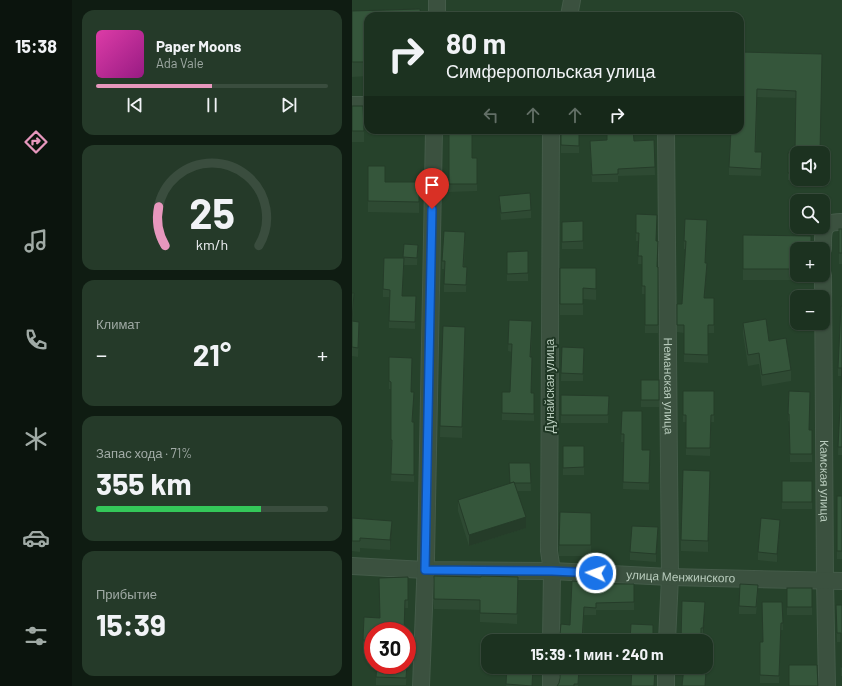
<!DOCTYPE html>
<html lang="ru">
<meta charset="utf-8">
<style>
body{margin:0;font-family:Barlow,sans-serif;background:#253a29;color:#f1f3f6;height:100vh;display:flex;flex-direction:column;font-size:15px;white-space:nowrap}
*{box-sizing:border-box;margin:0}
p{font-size:13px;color:#a0aaa5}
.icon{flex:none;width:22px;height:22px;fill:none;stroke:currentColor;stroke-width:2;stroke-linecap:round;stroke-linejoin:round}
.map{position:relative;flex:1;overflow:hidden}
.details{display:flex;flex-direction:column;gap:10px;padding:10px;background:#0f1c12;width:280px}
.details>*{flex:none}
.top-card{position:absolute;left:12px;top:12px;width:380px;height:122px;border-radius:12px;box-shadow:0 1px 3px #0004,0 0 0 1px #3a4d3e;background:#1c3220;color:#f1f3f6;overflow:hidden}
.fabs{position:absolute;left:438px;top:146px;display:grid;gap:8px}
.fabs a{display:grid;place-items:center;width:40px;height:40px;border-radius:8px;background:#1c3220;box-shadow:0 1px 3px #0004,0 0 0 1px #3a4d3e;font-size:20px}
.speed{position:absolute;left:12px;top:622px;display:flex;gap:8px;font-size:20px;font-weight:700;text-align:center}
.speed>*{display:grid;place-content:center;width:52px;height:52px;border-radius:50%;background:#1c3220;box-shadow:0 1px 3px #0004,0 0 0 1px #3a4d3e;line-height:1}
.speed .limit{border:6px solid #d22;background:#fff;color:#111}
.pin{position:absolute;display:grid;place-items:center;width:34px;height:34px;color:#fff;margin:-41px -17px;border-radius:50% 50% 50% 0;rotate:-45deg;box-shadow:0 0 4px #0007}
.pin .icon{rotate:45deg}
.me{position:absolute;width:44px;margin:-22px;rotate:273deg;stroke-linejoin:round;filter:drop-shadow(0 0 3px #0008)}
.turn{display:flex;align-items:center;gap:14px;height:84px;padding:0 16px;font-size:18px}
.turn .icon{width:52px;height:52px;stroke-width:2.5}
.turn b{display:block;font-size:28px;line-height:34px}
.lanes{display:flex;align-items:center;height:38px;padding:0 16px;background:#0003;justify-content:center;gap:20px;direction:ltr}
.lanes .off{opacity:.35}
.big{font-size:30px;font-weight:700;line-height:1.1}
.details .widget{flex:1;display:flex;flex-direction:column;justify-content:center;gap:6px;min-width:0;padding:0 14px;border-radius:12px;background:#253a29}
.details .dial{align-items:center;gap:0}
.dial svg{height:104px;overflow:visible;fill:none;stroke:#3a4d3e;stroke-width:7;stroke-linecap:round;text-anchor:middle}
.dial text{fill:#f1f3f6;stroke:none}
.song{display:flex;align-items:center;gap:12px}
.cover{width:48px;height:48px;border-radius:6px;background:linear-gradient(135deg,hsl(320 70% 55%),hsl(310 70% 35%))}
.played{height:4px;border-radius:2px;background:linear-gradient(90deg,#e797bd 50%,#3a4d3e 50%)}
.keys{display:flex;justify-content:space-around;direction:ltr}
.heat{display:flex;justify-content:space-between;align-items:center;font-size:22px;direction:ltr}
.charge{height:6px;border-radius:3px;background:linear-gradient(90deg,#34c759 71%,#3a4d3e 0)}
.trip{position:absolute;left:129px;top:634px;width:232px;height:40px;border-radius:12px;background:#1c3220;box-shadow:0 1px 3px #0004,0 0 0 1px #3a4d3e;font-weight:700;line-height:40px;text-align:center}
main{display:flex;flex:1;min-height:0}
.tab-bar{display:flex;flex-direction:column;width:72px;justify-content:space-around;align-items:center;background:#0b140d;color:#a0aaa5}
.tab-bar .icon{width:28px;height:28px}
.tab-bar .selected{color:#e797bd}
.tab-bar b{font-size:18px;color:#f1f3f6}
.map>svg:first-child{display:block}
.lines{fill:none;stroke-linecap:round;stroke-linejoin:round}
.street-casing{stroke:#445b49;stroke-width:18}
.street{stroke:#3b513f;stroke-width:16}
.wall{fill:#2e4a33}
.shaded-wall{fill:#253c29}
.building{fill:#35563b;stroke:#253c29}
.route-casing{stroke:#114b97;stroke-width:10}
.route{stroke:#1a73e8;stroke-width:7}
.labels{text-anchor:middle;stroke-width:4;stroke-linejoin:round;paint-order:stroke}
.street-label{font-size:12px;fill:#b8cbbc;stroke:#1f3724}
</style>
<main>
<nav class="tab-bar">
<b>15:38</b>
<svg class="icon selected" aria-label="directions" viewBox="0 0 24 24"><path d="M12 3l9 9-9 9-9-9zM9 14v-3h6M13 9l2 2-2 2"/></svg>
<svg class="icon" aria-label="music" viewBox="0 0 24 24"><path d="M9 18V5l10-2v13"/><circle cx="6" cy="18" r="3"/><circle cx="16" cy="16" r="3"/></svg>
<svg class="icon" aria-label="phone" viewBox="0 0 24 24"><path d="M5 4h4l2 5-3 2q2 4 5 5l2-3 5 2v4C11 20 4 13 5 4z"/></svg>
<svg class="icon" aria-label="climate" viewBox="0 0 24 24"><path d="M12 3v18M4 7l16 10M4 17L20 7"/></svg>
<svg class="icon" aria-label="car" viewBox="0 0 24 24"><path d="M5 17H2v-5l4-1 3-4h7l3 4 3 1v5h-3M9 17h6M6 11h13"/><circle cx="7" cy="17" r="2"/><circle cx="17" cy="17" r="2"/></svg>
<svg class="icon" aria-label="filters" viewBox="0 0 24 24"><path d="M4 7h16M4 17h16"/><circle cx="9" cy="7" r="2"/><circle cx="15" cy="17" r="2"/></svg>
</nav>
<section class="details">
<div class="widget">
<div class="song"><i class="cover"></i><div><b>Paper Moons</b><p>Ada Vale</p></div></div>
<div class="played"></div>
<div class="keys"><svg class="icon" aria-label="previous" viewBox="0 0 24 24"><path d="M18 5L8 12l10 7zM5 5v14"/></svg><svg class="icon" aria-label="pause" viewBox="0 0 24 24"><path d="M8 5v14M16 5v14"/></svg><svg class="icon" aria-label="next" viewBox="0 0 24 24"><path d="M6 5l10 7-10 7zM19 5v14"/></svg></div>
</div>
<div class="widget dial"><svg viewBox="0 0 100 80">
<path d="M14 69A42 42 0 1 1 86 69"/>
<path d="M14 69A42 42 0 0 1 9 39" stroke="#e797bd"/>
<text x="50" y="56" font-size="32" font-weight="700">25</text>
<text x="50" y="72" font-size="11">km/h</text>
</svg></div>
<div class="widget"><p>Климат</p>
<div class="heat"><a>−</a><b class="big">21°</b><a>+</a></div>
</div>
<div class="widget"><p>Запас хода · 71%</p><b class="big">355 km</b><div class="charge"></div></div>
<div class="widget"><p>Прибытие</p><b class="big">15:39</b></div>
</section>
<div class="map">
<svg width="490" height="686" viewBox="0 0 490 686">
<rect width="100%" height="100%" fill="#26422b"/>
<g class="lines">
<!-- street casing -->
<g class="street-casing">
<g id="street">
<polyline points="85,16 85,0"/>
<polyline points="217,16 220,0"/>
<polyline points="0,105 16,105"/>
<polyline points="199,130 197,551 200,571 199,641"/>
<path id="s1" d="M314,130l4,447 -3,64"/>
<path d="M471,249c0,-16 -2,-28 19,-27"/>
<path id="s2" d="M471,275l2,305 2,106"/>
<path id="s3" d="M0,566l73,4 127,1 118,6 172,4"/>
<polyline points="69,686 74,558 82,130"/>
<polyline points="199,686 199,667"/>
<polyline points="314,686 314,667"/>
</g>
</g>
<!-- street -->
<use href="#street" class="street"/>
</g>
<!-- wall -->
<g class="wall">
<polygon points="0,11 16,16 16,76 0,77"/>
<polygon points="388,52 470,54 445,153 445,179 467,179 467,182 436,180 436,153 443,152 444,98 405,97 404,152 410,160 409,176 377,175 377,167"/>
<polygon points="0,106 12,131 12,142 0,142"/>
<polygon points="97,130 120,158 125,158 125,191 97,192"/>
<rect x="209" y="130" width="18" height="23"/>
<polygon points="255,140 282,141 302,140 303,175 266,176 266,182 240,182 238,149"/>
<polygon points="16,166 33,182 67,182 67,213 16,212"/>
<polygon points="147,196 179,210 179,218 149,220"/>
<polygon points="284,214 304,241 305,267 306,267 306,333 293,333 293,294 290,294 290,264 286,264 287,241 284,241"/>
<polygon points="231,221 231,249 210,249 210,222"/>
<polygon points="355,227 353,263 355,270 353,298 362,298 362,333 356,333 356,363 332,362 332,333 325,332 325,304 330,304 334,249 332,249 332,241"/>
<rect x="487" y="229" width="3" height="35"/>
<polygon points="391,235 445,249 445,275 459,275 459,280 391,280"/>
<polygon points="113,240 112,267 115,267 114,292 92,292 92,269 90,269 90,261"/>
<polygon points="52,244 66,245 65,265 52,265 50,296 64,296 63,329 37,328 37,297 31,297 31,289 51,258"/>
<polygon points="176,251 176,281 155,281 155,252"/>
<polygon points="208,268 244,268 244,300 231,299 231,315 208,315"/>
<polygon points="0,293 2,302 1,321 7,331 6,357 0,356"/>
<polygon points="438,298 445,298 445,323 458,323 458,324 438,324"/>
<polygon points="490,306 490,455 486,455 489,376 486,376 486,368"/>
<polygon points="157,320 180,328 179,357 180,365 179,393 182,393 182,421 150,420 150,413 158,392 160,352 156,351"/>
<polygon points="391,323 417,341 439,370 439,381 410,386 407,364 396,366 391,334"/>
<polygon points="113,338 110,438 88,437 89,381"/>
<polygon points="210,347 232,348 231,381 209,381"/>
<polygon points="37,357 59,392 61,422 62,422 62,482 39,481 40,448 39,448 39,389 37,389"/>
<rect x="289" y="380" width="18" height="27"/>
<polygon points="331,391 362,391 362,422 359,422 358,456 334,455 334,422 331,422"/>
<polygon points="437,391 457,430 460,430 460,462 438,462 437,421 436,421"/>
<polygon points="209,395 257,396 256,423 209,423"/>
<polygon points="270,411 290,450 298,458 297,490 271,489 272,442 269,442"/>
<rect x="211" y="446" width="21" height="29"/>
<polygon points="178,463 179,491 165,491 174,528 117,546 106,511 106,500 158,483"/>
<rect x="430" y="481" width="30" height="28"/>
<polygon points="358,482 356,552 329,551 329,540"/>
<rect x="485" y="496" width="5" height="63"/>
<polygon points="208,512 239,513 239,556 207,556"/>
<polygon points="0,518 40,531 38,550 8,548 8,552 0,551"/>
<polygon points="428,527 425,562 406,560 406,552"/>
<polygon points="306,535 304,562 278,560 278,552"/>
<polygon points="56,577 56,608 53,608 21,631 21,648 11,647 11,640 27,618"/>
<polygon points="129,577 166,587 165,624 128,622 128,610 82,609 82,599"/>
<polygon points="245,584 282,584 282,610 244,610 244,615 232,615 231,641 207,641 218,625"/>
<rect x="435" y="588" width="25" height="27"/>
<polygon points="406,593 404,614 387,614 387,606"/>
<polygon points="430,602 431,630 429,630 427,683 408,683 408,642 411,642"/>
<polygon points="484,605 490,605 490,676 489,676 489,642 485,642"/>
<polygon points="353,614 351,641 329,641"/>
<polygon points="55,665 54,685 24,685 24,677"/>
<polygon points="155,667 181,667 180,686 154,686"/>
<polygon points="228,667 226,686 205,686 207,683 208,678"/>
</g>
<!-- shaded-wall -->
<g class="shaded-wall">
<polygon points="355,263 355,270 352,306 352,298"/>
<polygon points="358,471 358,482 356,552 356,541"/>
<polygon points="174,517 174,528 117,546 117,535"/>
<polygon points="428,520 428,527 425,562 425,554"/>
<polygon points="40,521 40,531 38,550 38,540"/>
<polygon points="306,527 306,535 304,562 304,554"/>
<polygon points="353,602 353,614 351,641 351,628"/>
</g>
<!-- building -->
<g class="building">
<polygon points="68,9 69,16 16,16 16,62 0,62 0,11"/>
<polygon points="388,52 470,54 468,153 445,153 445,173 436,173 436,153 443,152 444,91 405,89 403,152 410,152 409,169 377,167 379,130 388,130"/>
<polygon points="0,106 11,106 12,131 0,131"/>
<polygon points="97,130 120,130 120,158 125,158 125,184 97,184"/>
<polygon points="209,130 227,130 227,146 209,145"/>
<polygon points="255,130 281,130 282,141 302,140 303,167 266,169 266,174 240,175 238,141 255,140"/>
<polygon points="16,166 33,166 33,182 67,182 67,202 16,201"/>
<polygon points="178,193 179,210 149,213 147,196"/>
<polygon points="284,214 305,215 304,241 306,241 305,267 306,267 306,325 293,325 293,286 290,286 290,256 286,256 287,233 284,233"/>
<polygon points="333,219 355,220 353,263 355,263 352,298 362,298 362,325 356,325 356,355 332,354 332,325 325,325 325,304 330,304 334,241 332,241"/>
<polygon points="231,221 231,241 210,242 210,222"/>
<rect x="487" y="229" width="3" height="24"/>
<polygon points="92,231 113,232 111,267 115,267 114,285 92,284 93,261 90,261"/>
<polygon points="391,235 459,236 459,249 445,249 445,269 391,269"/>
<polygon points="52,244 66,245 65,258 51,257"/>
<polygon points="176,251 176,273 155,274 155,252"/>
<polygon points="32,258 52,258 50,296 64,296 63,322 37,321 38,290 31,289"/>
<polygon points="208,268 244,268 244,289 231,288 231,304 208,304"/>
<polygon points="0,293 2,293 0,321 7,322 6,348 0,347"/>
<rect x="438" y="298" width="7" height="19"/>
<polygon points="489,306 490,306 490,447 486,447 490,368 486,368"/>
<polygon points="414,319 417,341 434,338 439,370 410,375 407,353 396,355 391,323"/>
<polygon points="157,320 180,321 178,357 180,357 179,393 182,393 182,414 150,413 150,392 158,392 160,344 156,344"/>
<polygon points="91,326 113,327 110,427 88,426 89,381"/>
<polygon points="210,347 232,348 231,374 209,373"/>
<polygon points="37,357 60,358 59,392 62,392 60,422 62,422 62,475 39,474 40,440 39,440 39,382 37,381"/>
<rect x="289" y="380" width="18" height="20"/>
<polygon points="331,391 362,391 362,415 359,415 358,448 334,448 334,415 331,415"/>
<polygon points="437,391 458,392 457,430 460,430 460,454 438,454 437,414 436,414"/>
<polygon points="209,395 257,396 256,415 209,415"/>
<polygon points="270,411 290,411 290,450 298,450 297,483 271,482 272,434 269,434"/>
<polygon points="211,446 232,446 232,467 211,468"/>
<polygon points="157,463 178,463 179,483 163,483 162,482 158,483"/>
<polygon points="331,470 358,471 356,541 329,540"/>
<rect x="430" y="481" width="30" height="21"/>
<polygon points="162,482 174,517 117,535 106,500"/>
<rect x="485" y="496" width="5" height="55"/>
<polygon points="208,512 239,513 239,545 207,545"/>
<polygon points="0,518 40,521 38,540 8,538 8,541 0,541"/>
<polygon points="409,518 428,520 425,554 406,552"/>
<polygon points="280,526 306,527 304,554 278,552"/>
<polygon points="82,576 129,577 129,576 166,577 165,614 128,613 128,600 82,599"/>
<polygon points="56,577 56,600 53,600 52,631 21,631 21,640 11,640 12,617 28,618 27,578"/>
<polygon points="220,581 245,582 245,584 282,584 282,602 244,603 244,608 232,607 230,641 207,641 208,634 209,624 218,625"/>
<polygon points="388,584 406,585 404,607 387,606"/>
<rect x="435" y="588" width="25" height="19"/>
<polygon points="330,601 353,602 351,628 349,628 349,641 329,641"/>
<polygon points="410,602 430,602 431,623 429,623 427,676 408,675 408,642 411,642"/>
<polygon points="484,605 490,605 490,667 489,667 489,633 485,633"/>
<polygon points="279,624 301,625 301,641 278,641"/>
<polygon points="25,665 55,665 54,678 24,677"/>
<polygon points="437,665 465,665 466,686 437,686"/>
<polygon points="155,667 181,667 180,686 154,684"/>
<polygon points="208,667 227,667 226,684 222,684 222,686 205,686 207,683 208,678"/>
<polygon points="280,667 299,667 299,669 303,669 302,686 279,686"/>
<polygon points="332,667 347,667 347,670 354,670 353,686 330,686"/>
</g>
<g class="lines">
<!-- route casing -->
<g class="route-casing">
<polyline id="route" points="80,209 73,570 200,571 244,573"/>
</g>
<!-- route -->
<use href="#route" class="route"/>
</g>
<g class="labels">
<!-- street labels -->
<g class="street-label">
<text transform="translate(198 386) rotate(-90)" y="4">Дунайская улица</text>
<text dy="4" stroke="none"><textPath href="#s1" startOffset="256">Неманская улица</textPath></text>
<text dy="4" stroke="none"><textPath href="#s2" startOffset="206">Камская улица</textPath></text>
<text dy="4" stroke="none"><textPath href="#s3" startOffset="329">улица Менжинского</textPath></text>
</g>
</g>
</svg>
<div class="fabs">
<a><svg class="icon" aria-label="sound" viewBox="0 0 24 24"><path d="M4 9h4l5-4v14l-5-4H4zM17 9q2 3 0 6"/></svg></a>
<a><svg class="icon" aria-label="search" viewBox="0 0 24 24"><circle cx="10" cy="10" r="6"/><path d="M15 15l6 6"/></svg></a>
<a>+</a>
<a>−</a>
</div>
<div class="speed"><div class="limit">30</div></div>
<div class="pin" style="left:80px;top:209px;background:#d93025"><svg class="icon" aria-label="arrive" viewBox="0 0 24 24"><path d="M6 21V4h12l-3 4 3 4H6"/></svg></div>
<svg class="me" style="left:244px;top:573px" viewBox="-20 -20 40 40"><circle r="17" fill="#1a73e8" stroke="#fff" stroke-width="3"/><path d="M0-11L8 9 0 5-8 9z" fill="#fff"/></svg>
<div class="trip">15:39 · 1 мин · 240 m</div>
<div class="top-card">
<div class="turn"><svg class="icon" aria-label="right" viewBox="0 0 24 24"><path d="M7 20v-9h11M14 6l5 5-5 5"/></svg><div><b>80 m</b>Симферопольская улица</div></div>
<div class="lanes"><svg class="icon off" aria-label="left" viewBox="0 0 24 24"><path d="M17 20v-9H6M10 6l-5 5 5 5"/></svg><svg class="icon off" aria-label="ahead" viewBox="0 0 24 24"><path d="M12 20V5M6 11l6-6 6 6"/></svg><svg class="icon off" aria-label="ahead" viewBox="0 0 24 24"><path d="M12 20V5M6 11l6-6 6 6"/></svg><svg class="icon" aria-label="right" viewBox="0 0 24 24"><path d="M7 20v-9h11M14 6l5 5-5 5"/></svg></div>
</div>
</div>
</main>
